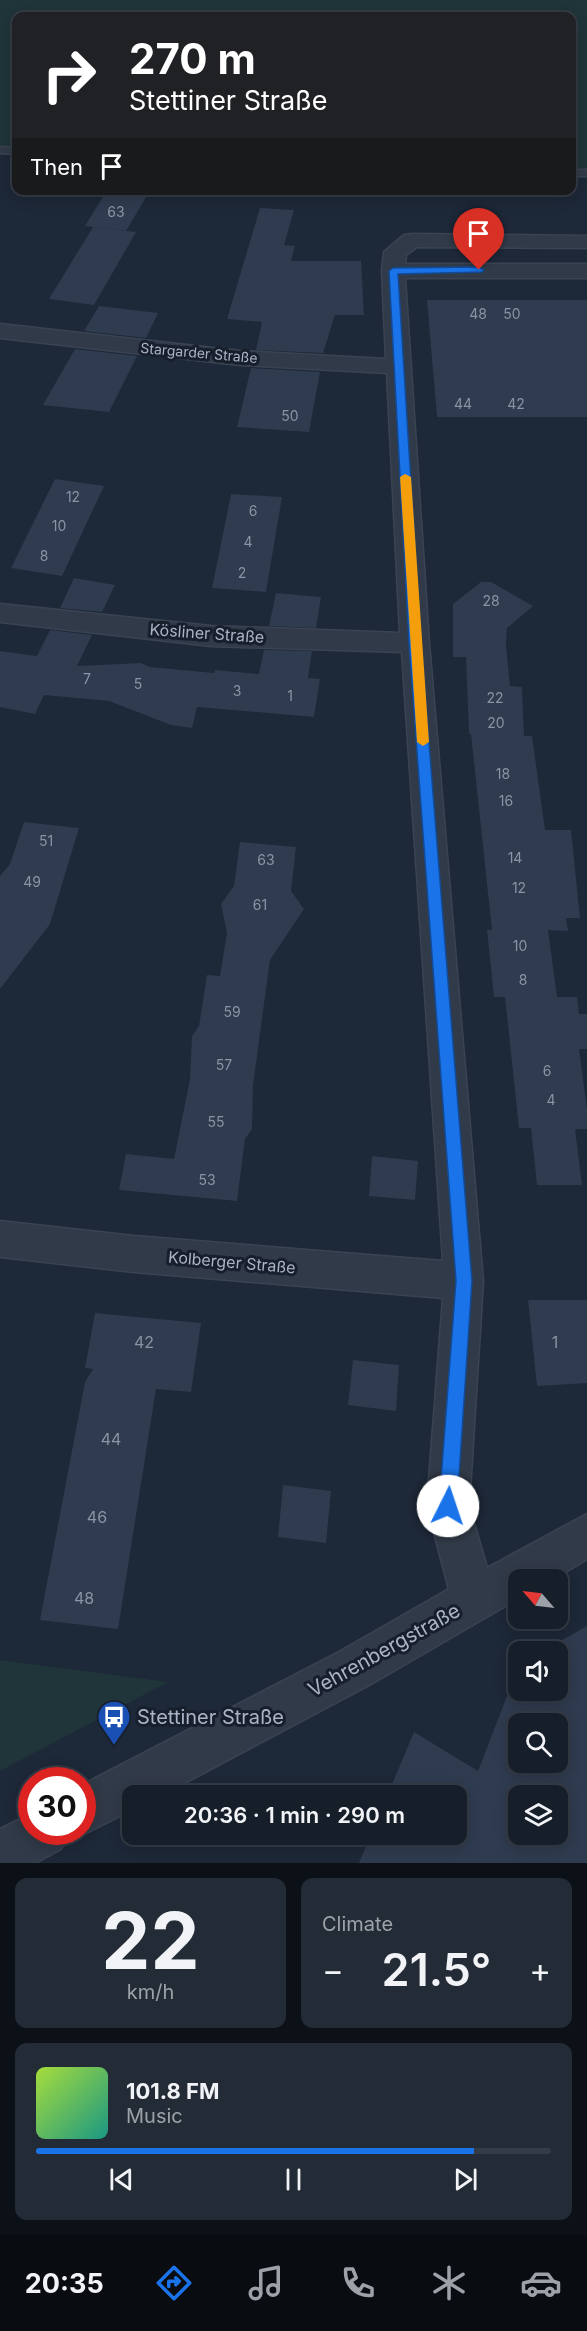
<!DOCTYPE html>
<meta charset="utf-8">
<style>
body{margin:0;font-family:Inter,sans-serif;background:#232b36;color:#f1f3f6;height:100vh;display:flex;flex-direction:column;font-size:22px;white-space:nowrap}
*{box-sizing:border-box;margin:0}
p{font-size:20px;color:#9ea2a8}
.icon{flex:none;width:33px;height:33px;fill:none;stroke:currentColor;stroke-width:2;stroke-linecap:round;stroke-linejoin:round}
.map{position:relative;height:1863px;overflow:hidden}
.side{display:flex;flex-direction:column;gap:15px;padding:15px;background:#0c1017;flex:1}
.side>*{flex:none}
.top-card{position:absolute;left:12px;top:12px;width:564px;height:183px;border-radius:12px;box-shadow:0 3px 15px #0003,0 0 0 2px #353c47;background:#202124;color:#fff;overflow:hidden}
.needle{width:39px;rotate:298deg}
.fabs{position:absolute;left:508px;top:1569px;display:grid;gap:12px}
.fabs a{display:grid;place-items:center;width:60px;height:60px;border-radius:12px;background:#161e2a;box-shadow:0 3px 15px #0003,0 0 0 2px #353c47;font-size:30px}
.speed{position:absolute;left:18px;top:1767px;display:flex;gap:12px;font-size:30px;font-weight:700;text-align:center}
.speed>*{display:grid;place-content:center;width:78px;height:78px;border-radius:50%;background:#161e2a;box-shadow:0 3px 15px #0003,0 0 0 2px #353c47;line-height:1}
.speed .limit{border:9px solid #d22;background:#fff;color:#111}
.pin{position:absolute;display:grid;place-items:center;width:51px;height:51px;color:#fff;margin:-62px -26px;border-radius:50% 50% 50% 0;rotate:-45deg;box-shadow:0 0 6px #0007}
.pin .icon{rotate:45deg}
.me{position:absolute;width:66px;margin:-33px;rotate:4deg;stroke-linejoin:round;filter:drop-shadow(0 0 4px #0008)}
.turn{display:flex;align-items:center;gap:21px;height:126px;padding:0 18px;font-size:27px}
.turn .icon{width:78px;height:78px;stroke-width:2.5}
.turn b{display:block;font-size:42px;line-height:51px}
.then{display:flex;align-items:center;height:57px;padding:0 18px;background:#0003;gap:12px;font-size:22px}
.big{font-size:45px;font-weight:600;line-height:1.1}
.side .widget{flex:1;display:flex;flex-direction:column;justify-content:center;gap:9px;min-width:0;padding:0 21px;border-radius:12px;background:#232b36}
.side .dial{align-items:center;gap:0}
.dial b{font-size:78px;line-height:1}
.song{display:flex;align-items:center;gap:18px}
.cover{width:72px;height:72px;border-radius:9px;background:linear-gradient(135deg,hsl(80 70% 55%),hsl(170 70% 35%))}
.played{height:6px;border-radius:3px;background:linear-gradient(90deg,#1a73e8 85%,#353c47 85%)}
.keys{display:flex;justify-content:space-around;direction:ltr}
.heat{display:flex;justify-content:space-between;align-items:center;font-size:33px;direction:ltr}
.side .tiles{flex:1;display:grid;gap:15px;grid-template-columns:1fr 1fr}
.widget:last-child{grid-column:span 2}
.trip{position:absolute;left:122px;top:1785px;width:345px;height:60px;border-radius:12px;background:#161e2a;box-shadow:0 3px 15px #0003,0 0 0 2px #353c47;font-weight:600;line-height:60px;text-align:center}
.dock{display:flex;height:96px;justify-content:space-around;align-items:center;background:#090c11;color:#9ea2a8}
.dock .icon{width:42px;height:42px}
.dock .active{color:#1a73e8}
.dock b{font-size:27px;color:#f1f3f6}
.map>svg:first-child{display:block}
.green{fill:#1f3539}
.building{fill:#2f3b4f;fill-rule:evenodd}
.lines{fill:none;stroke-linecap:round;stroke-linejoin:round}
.lane-casing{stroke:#3a4352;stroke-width:3}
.street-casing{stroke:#3a4352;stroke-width:3}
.lane{fill:#313a48;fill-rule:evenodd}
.street{fill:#313a48;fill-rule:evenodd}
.route{fill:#1a73e8;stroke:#114b97;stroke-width:1.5}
.slow{fill:#f59e0b}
.labels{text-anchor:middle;stroke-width:6;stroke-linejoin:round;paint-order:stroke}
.number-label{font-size:14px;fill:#8994a6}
.far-street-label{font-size:14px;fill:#aab4c6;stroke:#171f2c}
.street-label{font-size:16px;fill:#aab4c6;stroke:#171f2c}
.near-number-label{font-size:16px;fill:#8994a6}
.near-street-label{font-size:20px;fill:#aab4c6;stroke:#171f2c}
.near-poi-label{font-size:20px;fill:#aab4c6;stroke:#171f2c;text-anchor:start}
</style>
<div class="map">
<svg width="587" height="1863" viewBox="0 0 587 1863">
<rect width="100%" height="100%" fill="#1d2838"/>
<!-- green -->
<g class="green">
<polygon points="0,0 587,0 587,173 572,173 572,16 16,16 16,151 0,150"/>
<polygon points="0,1660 168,1682 0,1771"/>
</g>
<!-- building -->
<g class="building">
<polygon points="106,192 146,197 126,231 85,226"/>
<polygon points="260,208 294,210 284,245 295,246 291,261 361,261 364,315 335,315 323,353 256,350 262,322 227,319"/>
<polygon points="93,227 136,232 94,305 49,299"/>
<polygon points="427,300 587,300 587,417 437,417"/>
<polygon points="99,306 158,313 146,338 84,331"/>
<polygon points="75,349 137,356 109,412 43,405"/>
<polygon points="251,368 320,372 309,432 237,427"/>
<polygon points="55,479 104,486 62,576 11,568"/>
<polygon points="231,494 282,497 266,592 212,588"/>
<polygon points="74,578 115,585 102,612 60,608"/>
<polygon points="481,582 491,582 533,606 507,628 506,645 510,686 522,687 524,736 532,736 545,830 571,830 580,918 566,918 568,931 548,930 557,997 577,997 579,1014 587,1014 587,1049 579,1049 587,1109 587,1129 575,1129 582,1185 537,1185 531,1128 519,1128 505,997 494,997 487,930 492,930 471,734 469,734 466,657 453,657 453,604"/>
<polygon points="276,593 321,597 316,628 269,626"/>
<polygon points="50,630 92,635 77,666 141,663 150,667 214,673 215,670 259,674 264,650 312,651 308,678 320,679 314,717 197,707 192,728 171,725 109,701 44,695 35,714 0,707 0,651 37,656"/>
<polygon points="24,822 79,828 50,924 0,989 0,876 10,864"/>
<polygon points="240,842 296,847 291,891 304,909 270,960 253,1085 252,1129 245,1139 237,1201 119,1190 126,1154 174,1159 190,1079 192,1036 199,1026 207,975 220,976 227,933 221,904 234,886"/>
<polygon points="372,1156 418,1161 415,1200 369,1196"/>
<polygon points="528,1300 587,1300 587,1383 537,1386"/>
<polygon points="95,1313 201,1323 191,1392 156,1389 118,1629 40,1620 85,1382 93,1369 85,1368"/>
<polygon points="353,1360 399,1365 396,1411 348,1405"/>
<polygon points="283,1485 331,1491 326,1543 278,1537"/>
<path d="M587,1626v237h-228l12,-29h85v-38h-69l27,-64 64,39 41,-106v25h39v-38h-17zM519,1724h39v38h-39zM519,1796h39v38h-39z"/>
</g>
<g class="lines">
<!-- lane casing -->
<g class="lane-casing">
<g id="lane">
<polygon points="0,147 16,148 16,154 0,153"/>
<rect x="572" y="170" width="15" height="6"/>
</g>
</g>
<!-- street casing -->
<g class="street-casing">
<g id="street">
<polygon points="412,234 587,236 587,248 417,247 406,255 405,264 587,264 587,278 405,278 429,643 483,1281 469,1506 487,1568 587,1514 587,1559 552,1580 519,1580 519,1598 371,1684 160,1796 132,1796 132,1810 82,1835 74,1832 82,1832 82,1785 339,1652 449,1589 427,1506 443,1298 134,1272 0,1257 0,1221 134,1236 443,1261 402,652 211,646 0,622 0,604 211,626 400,633 387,373 240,365 0,338 0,324 240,351 386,359 382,271 384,252 404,235"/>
<polygon points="32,1813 32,1832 68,1832 61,1849 35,1863 0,1863 0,1829"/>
</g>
</g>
<!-- lane -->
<use href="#lane" class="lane"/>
<!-- street -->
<use href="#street" class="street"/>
</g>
<!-- route -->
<polygon class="route" points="479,267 484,270 482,272 398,274 421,643 472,1281 457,1506 454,1512 448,1514 442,1512 439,1506 456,1281 409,643 389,271 393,268"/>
<!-- slow -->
<polygon class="slow" points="405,474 411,477 429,742 423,746 417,742 400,477"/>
<!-- icons -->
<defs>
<g id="bus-pin" transform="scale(1.725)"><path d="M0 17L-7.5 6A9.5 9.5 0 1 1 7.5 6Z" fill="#1a4fb4" stroke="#171f2c"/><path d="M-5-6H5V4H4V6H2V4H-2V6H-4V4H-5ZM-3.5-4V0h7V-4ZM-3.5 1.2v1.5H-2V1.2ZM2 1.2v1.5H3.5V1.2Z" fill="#fff"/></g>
</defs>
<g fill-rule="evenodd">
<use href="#bus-pin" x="114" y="1717"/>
</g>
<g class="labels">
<!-- number labels -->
<g class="number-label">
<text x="116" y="217">63</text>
<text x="478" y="319">48</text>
<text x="512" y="319">50</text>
<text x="463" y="409">44</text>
<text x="516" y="409">42</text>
<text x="290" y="421">50</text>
<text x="73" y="502">12</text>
<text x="253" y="516">6</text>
<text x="59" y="531">10</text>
<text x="248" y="547">4</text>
<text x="44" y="561">8</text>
<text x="242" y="578">2</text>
<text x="491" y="606">28</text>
<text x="87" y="684">7</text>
<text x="138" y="689">5</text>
<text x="237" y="696">3</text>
<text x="290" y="701">1</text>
<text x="495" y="703">22</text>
<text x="496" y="728">20</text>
<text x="503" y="779">18</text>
<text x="506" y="806">16</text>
<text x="46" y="846">51</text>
<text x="515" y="863">14</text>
<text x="266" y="865">63</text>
<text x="32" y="887">49</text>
<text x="519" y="893">12</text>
<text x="260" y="910">61</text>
<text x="520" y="951">10</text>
<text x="523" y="985">8</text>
<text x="232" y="1017">59</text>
<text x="224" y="1070">57</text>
<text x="547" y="1076">6</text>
<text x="551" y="1105">4</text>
<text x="216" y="1127">55</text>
<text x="207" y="1185">53</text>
</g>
<!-- far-street labels -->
<g class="far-street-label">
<text transform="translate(199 353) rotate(5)" y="5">Stargarder Straße</text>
</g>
<!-- street labels -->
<g class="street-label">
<text transform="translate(207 633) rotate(4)" y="6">Kösliner Straße</text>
<text transform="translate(232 1262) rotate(5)" y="6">Kolberger Straße</text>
</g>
<!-- near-number labels -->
<g class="near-number-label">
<text x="144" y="1348">42</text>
<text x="555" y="1348">1</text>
<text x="111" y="1445">44</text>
<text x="97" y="1523">46</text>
<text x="84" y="1604">48</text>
</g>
<!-- near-street labels -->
<g class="near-street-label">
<text transform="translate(384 1650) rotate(-29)" y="7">Vehrenbergstraße</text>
</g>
<!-- near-poi labels -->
<g class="near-poi-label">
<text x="137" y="1724">Stettiner Straße</text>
</g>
</g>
</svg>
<div class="fabs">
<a><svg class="needle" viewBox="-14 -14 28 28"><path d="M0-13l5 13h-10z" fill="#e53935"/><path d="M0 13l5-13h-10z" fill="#9ea2a8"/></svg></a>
<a><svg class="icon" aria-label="sound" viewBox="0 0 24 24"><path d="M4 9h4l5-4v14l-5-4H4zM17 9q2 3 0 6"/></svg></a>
<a><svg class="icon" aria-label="search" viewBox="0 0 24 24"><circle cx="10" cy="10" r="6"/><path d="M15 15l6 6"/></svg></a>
<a><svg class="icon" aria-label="layers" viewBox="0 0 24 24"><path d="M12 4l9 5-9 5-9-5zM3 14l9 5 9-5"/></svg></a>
</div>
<div class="speed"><div class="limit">30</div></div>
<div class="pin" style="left:479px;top:270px;background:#d93025"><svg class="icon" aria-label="arrive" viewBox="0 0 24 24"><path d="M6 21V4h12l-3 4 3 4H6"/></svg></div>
<svg class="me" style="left:448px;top:1506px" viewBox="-20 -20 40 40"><circle r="19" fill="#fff"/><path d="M0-13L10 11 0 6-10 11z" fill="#1a73e8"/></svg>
<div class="trip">20:36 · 1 min · 290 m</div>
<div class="top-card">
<div class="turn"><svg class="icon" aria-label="right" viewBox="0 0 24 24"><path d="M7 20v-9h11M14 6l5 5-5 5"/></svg><div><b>270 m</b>Stettiner Straße</div></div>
<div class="then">Then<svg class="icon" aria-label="arrive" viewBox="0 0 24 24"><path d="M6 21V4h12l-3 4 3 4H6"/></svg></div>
</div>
</div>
<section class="side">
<div class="tiles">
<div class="widget dial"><b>22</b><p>km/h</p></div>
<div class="widget"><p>Climate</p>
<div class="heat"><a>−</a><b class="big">21.5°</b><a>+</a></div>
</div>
<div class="widget">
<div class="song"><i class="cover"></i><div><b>101.8 FM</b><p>Music</p></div></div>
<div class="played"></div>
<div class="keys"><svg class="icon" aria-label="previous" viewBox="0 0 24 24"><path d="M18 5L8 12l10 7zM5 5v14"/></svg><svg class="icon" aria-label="pause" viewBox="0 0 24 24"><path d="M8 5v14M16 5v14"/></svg><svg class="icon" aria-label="next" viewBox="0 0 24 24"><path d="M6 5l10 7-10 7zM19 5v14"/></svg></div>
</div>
</div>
</section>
<nav class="dock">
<b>20:35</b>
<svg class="icon active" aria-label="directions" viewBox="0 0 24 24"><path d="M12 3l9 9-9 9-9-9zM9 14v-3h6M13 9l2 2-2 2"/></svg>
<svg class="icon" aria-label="music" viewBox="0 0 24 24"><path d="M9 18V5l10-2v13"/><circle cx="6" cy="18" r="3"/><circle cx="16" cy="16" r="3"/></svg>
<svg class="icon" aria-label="phone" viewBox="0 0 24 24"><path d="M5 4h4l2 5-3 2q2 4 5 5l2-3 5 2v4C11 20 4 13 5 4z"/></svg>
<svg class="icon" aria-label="climate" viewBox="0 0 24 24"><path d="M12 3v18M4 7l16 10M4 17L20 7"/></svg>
<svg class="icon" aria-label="car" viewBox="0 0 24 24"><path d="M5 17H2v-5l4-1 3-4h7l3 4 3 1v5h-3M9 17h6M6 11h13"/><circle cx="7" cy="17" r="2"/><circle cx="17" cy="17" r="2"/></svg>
</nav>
